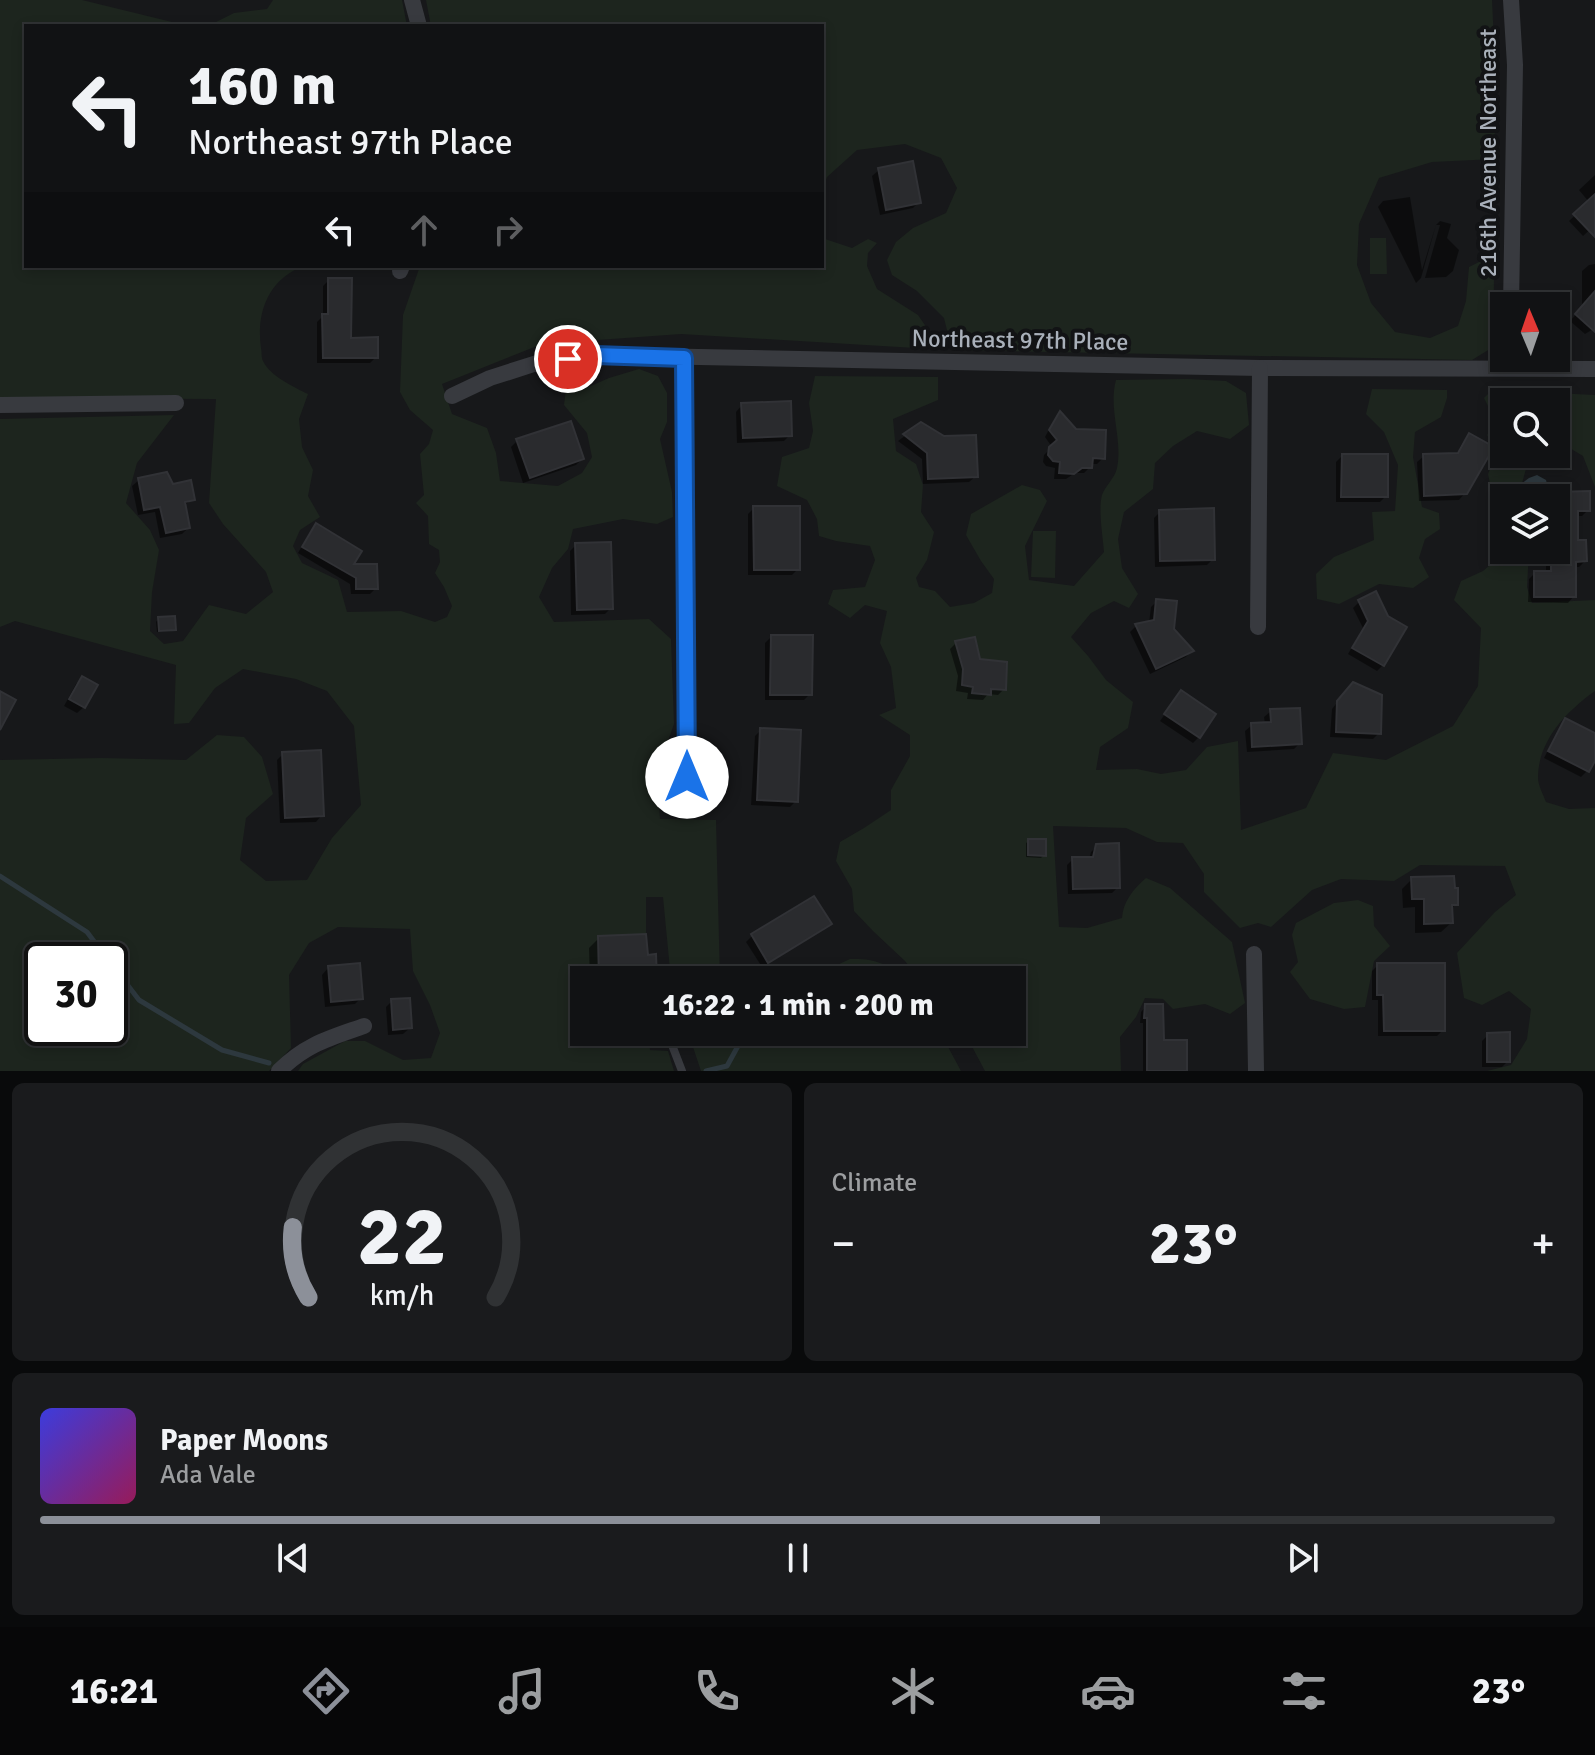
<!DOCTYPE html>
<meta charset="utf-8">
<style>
body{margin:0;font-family:Signika,sans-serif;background:#1a1b1d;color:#f1f3f6;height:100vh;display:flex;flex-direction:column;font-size:30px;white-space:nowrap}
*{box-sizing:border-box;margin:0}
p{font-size:26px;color:#9c9ea0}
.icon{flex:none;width:44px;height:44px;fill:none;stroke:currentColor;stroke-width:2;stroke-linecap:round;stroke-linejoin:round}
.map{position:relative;height:1071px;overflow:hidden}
.sheet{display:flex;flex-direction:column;gap:12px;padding:12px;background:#090a0b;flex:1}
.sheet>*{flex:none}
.top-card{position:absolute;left:24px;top:24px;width:800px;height:244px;border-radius:0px;box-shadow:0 4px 12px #0003,0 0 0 2px #303234;background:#111214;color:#f1f3f6;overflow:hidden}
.needle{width:52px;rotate:358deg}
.tools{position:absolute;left:1490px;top:292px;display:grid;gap:16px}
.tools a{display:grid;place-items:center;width:80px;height:80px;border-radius:0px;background:#111214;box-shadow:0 4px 12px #0003,0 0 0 2px #303234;font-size:40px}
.speed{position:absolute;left:24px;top:942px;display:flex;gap:16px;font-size:40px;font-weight:700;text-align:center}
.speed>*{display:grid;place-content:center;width:104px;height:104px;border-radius:50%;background:#111214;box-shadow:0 4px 12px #0003,0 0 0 2px #303234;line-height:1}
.speed .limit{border:4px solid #111;border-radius:12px;background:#fff;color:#111}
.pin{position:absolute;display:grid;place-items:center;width:68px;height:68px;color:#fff;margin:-34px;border:4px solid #fff;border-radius:50%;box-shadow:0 2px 8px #0007}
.me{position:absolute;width:88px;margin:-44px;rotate:0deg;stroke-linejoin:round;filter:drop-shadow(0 0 6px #0008)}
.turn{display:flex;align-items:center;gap:28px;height:168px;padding:0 32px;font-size:36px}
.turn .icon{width:104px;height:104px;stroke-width:2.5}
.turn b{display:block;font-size:56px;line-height:68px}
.lanes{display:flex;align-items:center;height:76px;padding:0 32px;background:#0003;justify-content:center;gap:40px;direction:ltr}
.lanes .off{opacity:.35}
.big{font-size:60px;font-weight:800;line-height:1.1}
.sheet .tile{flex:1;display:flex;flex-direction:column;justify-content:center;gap:12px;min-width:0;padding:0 28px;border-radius:12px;background:#1a1b1d}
.sheet .dial{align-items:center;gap:0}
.dial svg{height:208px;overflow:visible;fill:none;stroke:#303234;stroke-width:7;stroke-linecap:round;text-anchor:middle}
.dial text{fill:#f1f3f6;stroke:none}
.song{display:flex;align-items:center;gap:24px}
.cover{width:96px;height:96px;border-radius:12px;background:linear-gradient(135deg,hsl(240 70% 55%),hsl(330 70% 35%))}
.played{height:8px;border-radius:4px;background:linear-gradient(90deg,#8c9099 70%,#303234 70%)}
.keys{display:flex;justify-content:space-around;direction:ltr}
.heat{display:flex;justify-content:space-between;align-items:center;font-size:44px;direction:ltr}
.sheet .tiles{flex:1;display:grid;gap:12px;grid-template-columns:1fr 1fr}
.tile:last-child{grid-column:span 2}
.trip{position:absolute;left:570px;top:966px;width:456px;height:80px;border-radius:0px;background:#111214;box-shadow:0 4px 12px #0003,0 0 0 2px #303234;font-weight:800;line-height:80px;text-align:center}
.menu{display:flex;height:128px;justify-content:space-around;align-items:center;background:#070708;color:#9c9ea0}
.menu .icon{width:56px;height:56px}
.menu .active{color:#8c9099}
.menu b{font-size:36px;color:#f1f3f6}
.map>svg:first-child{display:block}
.green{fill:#1d251e;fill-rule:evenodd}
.water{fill:#2d383e}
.shadow{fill:#0007}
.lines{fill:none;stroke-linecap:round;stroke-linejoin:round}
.stream{stroke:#2d383e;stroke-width:5}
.building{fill:#2a2b2e;stroke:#313236;stroke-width:2}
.service{stroke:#383a3f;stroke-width:8}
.minor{stroke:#383a3f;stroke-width:16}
.route-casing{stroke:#114b97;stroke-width:20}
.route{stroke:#1a73e8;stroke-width:14}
.labels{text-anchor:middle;stroke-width:8;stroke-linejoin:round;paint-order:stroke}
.street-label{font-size:24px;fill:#a9b0ba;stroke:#121315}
</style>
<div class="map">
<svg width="1595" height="1071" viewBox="0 0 1595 1071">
<rect width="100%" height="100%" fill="#17181a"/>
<!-- green -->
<g class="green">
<path d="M0,0h82l90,22h44l18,-9 33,-4 6,-9h129l5,26h-381v240h277c-35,14 -47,47 -42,82 1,4 0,9 2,13 7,15 31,26 45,33l-9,25 3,28 11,23 -5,26 12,21 -20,13 -7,16 9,17 36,17 9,32 54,-1 34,11 12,-5 5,-11 -8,-19 -9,-14 5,-11 -1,-12 -10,-6 -1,-28 -12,-13 8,-8 -4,-41 9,-10 4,-14 -23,-20 -10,-18 3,-77 17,-49h402v-32l3,5 27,9 16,-9 9,4 -9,10 -1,13 10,23 41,26 13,19 1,15 -251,-15 -139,10 -100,40 10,30 35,14 9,25 4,28 58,5 24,-13 10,-16 -5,-24 -23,-28 2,-16h18l25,-11 30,-9 19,7 9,17v29l-7,17 12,53 1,25 -16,7 -34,-5 -50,10 -5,20 -16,19 -13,29 15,25 95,-3 22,20 3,85 -17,48 3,47 56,1 4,160h-49l-8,-83h-17v37l-47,46h-15v52h65l1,18 18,1 6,20h-376l5,-7 42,-23h20l38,19 28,-2 9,-25 -10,-28 -17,-34 -3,-42 -72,-2 -29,16 -20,32 2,73 -22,23h-269v-311l102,-2 84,2 31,-25 27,2 18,20 11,37 -27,24 -6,42 26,21 41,-1 25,-42 29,-33 -7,-79 -27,-35 -31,-12 -53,-10 -28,19 -26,35 -15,1 2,-59 -161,-44 -15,6v-208l174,-4 -37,48 -11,40 24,27 9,20 -7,42 -2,39 14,13 19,-3 26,-36 37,9 27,-22 -7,-20 -43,-48 -14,-21 7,-104 -216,-1zM42,960h68v68h-68z"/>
<polygon points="426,0 1492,0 1494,42 1495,159 1432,162 1379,178 1359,224 1357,265 1371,303 1395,332 1430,338 1458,326 1466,301 1469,267 1481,261 1494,277 1493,347 1472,360 952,350 944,318 917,291 892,275 887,260 896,242 913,228 946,213 957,188 941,158 905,144 857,150 827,177 822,191 822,26 431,26"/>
<polygon points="1370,238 1386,238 1387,274 1370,274"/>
<path d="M815,376l123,1v23l-45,19 3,32 20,13 7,21 -2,27 13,20 -7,28 -11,18 3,9 16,4 15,16 24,-4 18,-10 2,-14 -13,-18 -15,-26 5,-21 51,-29 18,5 7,11 -22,45 4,34 45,6 30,-34c-1,-14 -6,-43 -2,-57 3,-9 13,-17 15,-27 6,-29 -9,-59 -1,-88l71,-1 39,2 20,12 3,32 -19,14 -33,-8 -24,15 -18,17 -2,26 -29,23 -6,27 4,29 16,26 -9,14 -15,-7 -23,12 -20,24 17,19 18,24 27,22 -5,26 -28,19 -4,23 41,-1 24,5 25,-4 21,-23 31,-6 3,89 65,-22 27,-55 53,7 67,-34 25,-40 3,-58 -27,-28 7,-19 22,-10 19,-16 -12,-34 3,-23 -5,-24 11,-27 -12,-12 10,-11 -13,-26 8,-8 103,5v92l-12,-31 -25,-15 -2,1v-40h-52v52h26l-12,44h-14v52h25l-2,37 5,16 63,-3v91c-28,20 -57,49 -57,87 0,7 5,16 8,24l23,7 26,-1v263h-108l24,-6 16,-26 4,-30 -22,-18 -27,14 -18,-7 -7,-45 38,-41 21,-17 -11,-29 -85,-1 -26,16 -53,-2 -29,11 -41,37 -13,-4 -18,5 -36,-36v-18l-21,-31 -26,-1 -31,-14 -73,-2 6,101 28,1 35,-10c1,-16 11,-29 24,-40l24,10 62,54 13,61 -15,11 -25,-10 -32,5 -10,-10 -18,-1 -9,19 -16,20 1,34h-136l-16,-30 -7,-9h50v-52h-92l-15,-19 -32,-30 -19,-20 -2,-22 -16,-28 4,-19 24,-14 27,-18v-20l19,-34v-21l-31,-20 17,-7 -5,-41 -11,-24 7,-32 -22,-6 -15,13 -22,-14 5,-14 32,-3 10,-27 -5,-14 -34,-5 -17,-5 -2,-17 -10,-19 -30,-14 5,-29 27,-9 4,-17 -4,-28z"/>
<polygon points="1372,389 1447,390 1447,398 1441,417 1415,432 1413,457 1422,507 1439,513 1440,529 1425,539 1419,558 1429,577 1413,588 1379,584 1339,604 1317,599 1316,574 1334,557 1374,540 1372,512 1395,511 1398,465 1384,432 1366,414"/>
<polygon points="1033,531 1056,531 1055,578 1031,577"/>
<polygon points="1358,900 1373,906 1374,926 1390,946 1374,961 1365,1007 1344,1009 1310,999 1290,972 1298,962 1292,935 1296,923 1334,903"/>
<path d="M850,959c24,0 35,2 51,21h-84l3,-7z"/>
<polygon points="688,1032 940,1032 961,1071 701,1071"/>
</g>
<!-- water -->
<path class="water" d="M1537,475l9,5 1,4c-6,8 -20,15 -28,13l-3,-5 1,-5 12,-9z"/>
<!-- shadow -->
<g class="shadow">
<polygon points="879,170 919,202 913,208 880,215 872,176"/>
<polygon points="1595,175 1595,225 1583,236 1569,221 1589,202 1579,190"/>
<polygon points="1410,197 1422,270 1436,225 1421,278 1416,283 1378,207 1383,201"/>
<polygon points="1440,221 1451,224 1447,238 1459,250 1453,271 1446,277 1425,278 1440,225 1436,225"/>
<polygon points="1595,264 1595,328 1585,334 1570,321 1582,308 1582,271 1589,265"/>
<polygon points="329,280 349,340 376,357 370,363 317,363 317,322 323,316 323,286"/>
<polygon points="742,405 790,435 784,441 737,443 736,412"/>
<polygon points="1060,414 1103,458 1097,464 1091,464 1090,467 1084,473 1075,473 1066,479 1054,479 1055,468 1046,466 1043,462 1044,455 1052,447 1045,437 1054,420"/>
<polygon points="921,424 976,476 969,482 923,484 922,459 898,441"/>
<polygon points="1470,435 1465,493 1459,500 1419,501 1417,462 1424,456 1456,455 1463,442"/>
<polygon points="517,441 582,459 576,465 523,483 511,447"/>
<polygon points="1342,456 1386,496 1380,502 1336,502 1336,462"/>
<polygon points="139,480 172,486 192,499 184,506 188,528 182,534 160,538 155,512 138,515 132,486"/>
<polygon points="1588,493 1588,510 1582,516 1576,516 1576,542 1585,561 1579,567 1574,567 1574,596 1568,603 1528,602 1529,579 1535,573 1546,573 1546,550 1556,550 1556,498 1547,498 1551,494"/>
<polygon points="754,508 798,569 792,575 748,575 748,514"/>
<polygon points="1160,512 1213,559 1207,565 1155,567 1154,518"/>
<polygon points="316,526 350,566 376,588 370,594 351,594 350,584 298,553 310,532"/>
<polygon points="576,545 611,608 605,614 571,615 570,551"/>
<polygon points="1375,594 1383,665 1377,671 1348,654 1363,628 1353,608 1359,602"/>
<polygon points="1157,601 1172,630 1191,651 1186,657 1150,674 1130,632 1136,626 1149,623 1151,607"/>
<polygon points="158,619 174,629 172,631 157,632 156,622"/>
<polygon points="771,637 810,694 804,700 765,700 765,643"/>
<polygon points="974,640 978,660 1004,689 998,695 988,694 983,700 967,699 968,693 956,691 958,676 950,649 956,643"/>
<polygon points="82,678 84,707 77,713 64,706 76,684"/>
<polygon points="1347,690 1379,733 1373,739 1330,737 1332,709"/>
<polygon points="1181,692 1199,737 1193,743 1160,721"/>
<polygon points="1271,711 1300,743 1294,749 1247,752 1245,731 1252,725 1265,724 1264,717"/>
<polygon points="1566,721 1595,736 1595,756 1587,771 1581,777 1544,758 1560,727"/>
<polygon points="761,730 796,801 790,807 751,805 755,736"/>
<polygon points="283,754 322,815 316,822 280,823 277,760"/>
<polygon points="1029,841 1044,855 1041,858 1026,857 1026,843"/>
<polygon points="1097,846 1118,887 1112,893 1068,894 1067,865 1073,859 1089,859 1091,852"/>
<polygon points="1412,879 1456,904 1450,910 1451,923 1441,932 1415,933 1415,907 1403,908 1402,889"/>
<polygon points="829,924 823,930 762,967 746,942 752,936"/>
<polygon points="599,938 646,957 655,980 590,980 589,948"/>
<polygon points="1378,965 1443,1030 1437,1036 1378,1036 1378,1000 1372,1000 1372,971"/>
<polygon points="328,968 361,998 355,1004 325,1007 322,975"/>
<polygon points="392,1001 410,1028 403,1034 388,1035 386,1007"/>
<polygon points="1146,1006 1162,1042 1184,1071 1143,1071 1143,1023 1140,1023 1141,1012"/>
<polygon points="1488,1035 1508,1061 1502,1067 1482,1067 1482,1041"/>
</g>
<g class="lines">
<!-- stream -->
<g class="stream">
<polyline points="0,876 87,932 108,960"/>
<polyline points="110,962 139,1000 222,1050 269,1063"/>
<polyline points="706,1071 727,1066 738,1046 767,1032"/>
</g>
</g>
<!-- building -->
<g class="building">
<polygon points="913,161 921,203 886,210 878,168"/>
<polygon points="1595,194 1595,237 1573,214"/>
<polygon points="328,278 352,278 351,338 378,337 378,358 323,358 322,314 328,314"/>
<polygon points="1595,291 1595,332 1575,314"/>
<polygon points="791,401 792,436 743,438 741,403"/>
<polygon points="1060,411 1076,429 1106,430 1105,459 1093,458 1092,468 1082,468 1074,474 1059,473 1060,462 1053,461 1048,455 1049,447 1057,440 1049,430"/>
<polygon points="571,421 584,459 530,478 516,439"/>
<polygon points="921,422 944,436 976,435 978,477 928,479 927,453 903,434"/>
<polygon points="1469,433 1494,447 1467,494 1424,496 1423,454 1458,453"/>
<polygon points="1342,454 1388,454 1388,497 1341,497"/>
<polygon points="167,472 173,484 191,480 195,500 185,502 190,528 166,533 160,507 144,510 138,478"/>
<polygon points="1590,491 1590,511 1578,511 1578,540 1586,540 1587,561 1576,562 1576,597 1534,597 1534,571 1551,571 1551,550 1556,550 1556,492"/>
<polygon points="753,506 800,506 800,570 754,570"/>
<polygon points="1214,508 1215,560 1160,561 1159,510"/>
<polygon points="316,523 362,551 354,564 377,564 378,589 356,589 356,578 302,547"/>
<polygon points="611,542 613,609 577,610 575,543"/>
<polygon points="1376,591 1388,616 1407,627 1384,666 1352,648 1368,621 1358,600"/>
<polygon points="1156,599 1177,601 1174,629 1194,651 1156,669 1135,624 1154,620"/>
<polygon points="175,616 176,630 159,631 158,617"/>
<polygon points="771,635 813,635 812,695 770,695"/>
<polygon points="975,637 980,659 1007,662 1006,690 991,689 991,695 972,693 973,687 962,685 963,669 955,641"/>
<polygon points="82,676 98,685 85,708 69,699"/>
<polygon points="1353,682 1382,695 1381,734 1336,732 1337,701"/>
<polygon points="1181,690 1216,714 1200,738 1164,714"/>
<polygon points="0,691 16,700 0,730"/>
<polygon points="1300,708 1302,744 1252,747 1251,723 1271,722 1270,709"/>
<polygon points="1565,718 1595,733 1595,761 1589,772 1548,751"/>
<polygon points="760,728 801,730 798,802 757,800"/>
<polygon points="321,750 324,816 285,818 282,752"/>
<polygon points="1028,839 1046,839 1046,856 1028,855"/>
<polygon points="1119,843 1120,888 1073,889 1072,857 1093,857 1096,844"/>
<polygon points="1454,876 1455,888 1458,888 1458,905 1452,905 1453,923 1424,924 1424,899 1412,899 1411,877"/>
<polygon points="814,896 832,924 768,963 751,934"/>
<polygon points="646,934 648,955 656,954 657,980 599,980 598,936"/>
<polygon points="360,963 363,999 331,1002 328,966"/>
<polygon points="1377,963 1445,963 1445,1031 1384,1031 1383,995 1377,995"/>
<polygon points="410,998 412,1028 393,1030 391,999"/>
<polygon points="1145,1004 1163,1004 1164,1040 1187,1040 1187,1071 1147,1071 1147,1018 1144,1018"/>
<polygon points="1510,1032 1510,1062 1487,1062 1487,1033"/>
</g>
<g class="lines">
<!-- service -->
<polyline class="service" points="667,1032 682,1071"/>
<!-- minor -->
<g class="minor">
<polyline points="412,0 419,26"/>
<polyline points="400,271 402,266"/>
<polyline points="1511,306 1515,65 1511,0"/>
<polyline points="684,358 687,777"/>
<polyline points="452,396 490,378 540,362 595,355 1260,368 1595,369"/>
<polyline points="0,405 176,403"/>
<polyline points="1258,627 1260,368"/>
<polyline points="1254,954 1256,1071"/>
<path d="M279,1071c27,-27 51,-33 85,-45"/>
</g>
</g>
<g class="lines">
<!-- route casing -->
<g class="route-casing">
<polyline id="route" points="568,359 595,355 684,358 687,777"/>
</g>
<!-- route -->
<use href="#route" class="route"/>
</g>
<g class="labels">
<!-- street labels -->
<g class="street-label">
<text transform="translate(1488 153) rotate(-90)" y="8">216th Avenue Northeast</text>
<text transform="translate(1020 340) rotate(1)" y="8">Northeast 97th Place</text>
</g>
</g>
</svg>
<div class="tools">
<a><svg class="needle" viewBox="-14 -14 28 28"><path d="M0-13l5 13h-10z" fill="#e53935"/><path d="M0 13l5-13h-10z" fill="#9c9ea0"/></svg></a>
<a><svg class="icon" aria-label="search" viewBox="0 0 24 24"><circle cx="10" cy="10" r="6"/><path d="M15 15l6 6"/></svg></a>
<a><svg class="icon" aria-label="layers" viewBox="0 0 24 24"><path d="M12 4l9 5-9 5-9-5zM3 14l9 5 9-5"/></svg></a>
</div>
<div class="speed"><div class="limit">30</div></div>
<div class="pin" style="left:568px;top:359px;background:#d93025"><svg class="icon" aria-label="arrive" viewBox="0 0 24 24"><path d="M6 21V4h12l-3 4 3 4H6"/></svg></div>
<svg class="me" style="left:687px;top:777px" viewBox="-20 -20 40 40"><circle r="19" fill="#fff"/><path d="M0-13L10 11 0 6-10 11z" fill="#1a73e8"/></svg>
<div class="trip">16:22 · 1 min · 200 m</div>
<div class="top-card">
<div class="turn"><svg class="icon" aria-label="left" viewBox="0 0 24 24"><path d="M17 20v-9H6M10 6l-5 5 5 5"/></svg><div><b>160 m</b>Northeast 97th Place</div></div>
<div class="lanes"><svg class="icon" aria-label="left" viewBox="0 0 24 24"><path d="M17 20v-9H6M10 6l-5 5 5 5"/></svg><svg class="icon off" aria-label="ahead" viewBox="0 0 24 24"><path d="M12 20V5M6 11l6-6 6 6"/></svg><svg class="icon off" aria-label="right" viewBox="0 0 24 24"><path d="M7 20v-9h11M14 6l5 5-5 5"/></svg></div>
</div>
</div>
<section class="sheet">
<div class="tiles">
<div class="tile dial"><svg viewBox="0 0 100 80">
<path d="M14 69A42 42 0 1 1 86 69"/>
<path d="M14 69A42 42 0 0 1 8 42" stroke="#8c9099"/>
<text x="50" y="56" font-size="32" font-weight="700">22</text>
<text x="50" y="72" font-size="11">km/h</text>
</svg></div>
<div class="tile"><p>Climate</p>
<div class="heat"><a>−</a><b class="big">23°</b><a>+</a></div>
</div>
<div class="tile">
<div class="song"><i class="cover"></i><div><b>Paper Moons</b><p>Ada Vale</p></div></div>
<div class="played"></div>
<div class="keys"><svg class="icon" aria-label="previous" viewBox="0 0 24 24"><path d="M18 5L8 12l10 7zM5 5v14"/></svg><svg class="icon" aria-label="pause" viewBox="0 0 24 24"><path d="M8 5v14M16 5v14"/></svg><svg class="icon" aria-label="next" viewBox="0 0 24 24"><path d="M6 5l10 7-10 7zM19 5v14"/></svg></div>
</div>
</div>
</section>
<nav class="menu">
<b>16:21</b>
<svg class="icon active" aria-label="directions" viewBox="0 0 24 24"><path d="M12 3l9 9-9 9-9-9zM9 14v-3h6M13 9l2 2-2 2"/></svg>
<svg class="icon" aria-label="music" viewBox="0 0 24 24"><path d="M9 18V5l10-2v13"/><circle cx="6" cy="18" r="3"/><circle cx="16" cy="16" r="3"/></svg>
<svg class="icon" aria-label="phone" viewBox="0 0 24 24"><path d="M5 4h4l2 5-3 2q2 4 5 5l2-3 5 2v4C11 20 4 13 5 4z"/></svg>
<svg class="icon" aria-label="climate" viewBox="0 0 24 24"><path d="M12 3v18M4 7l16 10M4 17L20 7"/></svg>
<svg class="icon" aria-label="car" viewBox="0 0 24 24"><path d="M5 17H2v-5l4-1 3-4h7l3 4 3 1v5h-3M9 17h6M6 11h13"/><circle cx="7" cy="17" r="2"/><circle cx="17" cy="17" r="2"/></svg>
<svg class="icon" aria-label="filters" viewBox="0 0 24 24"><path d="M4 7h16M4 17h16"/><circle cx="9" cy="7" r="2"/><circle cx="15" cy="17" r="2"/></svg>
<b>23°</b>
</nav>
